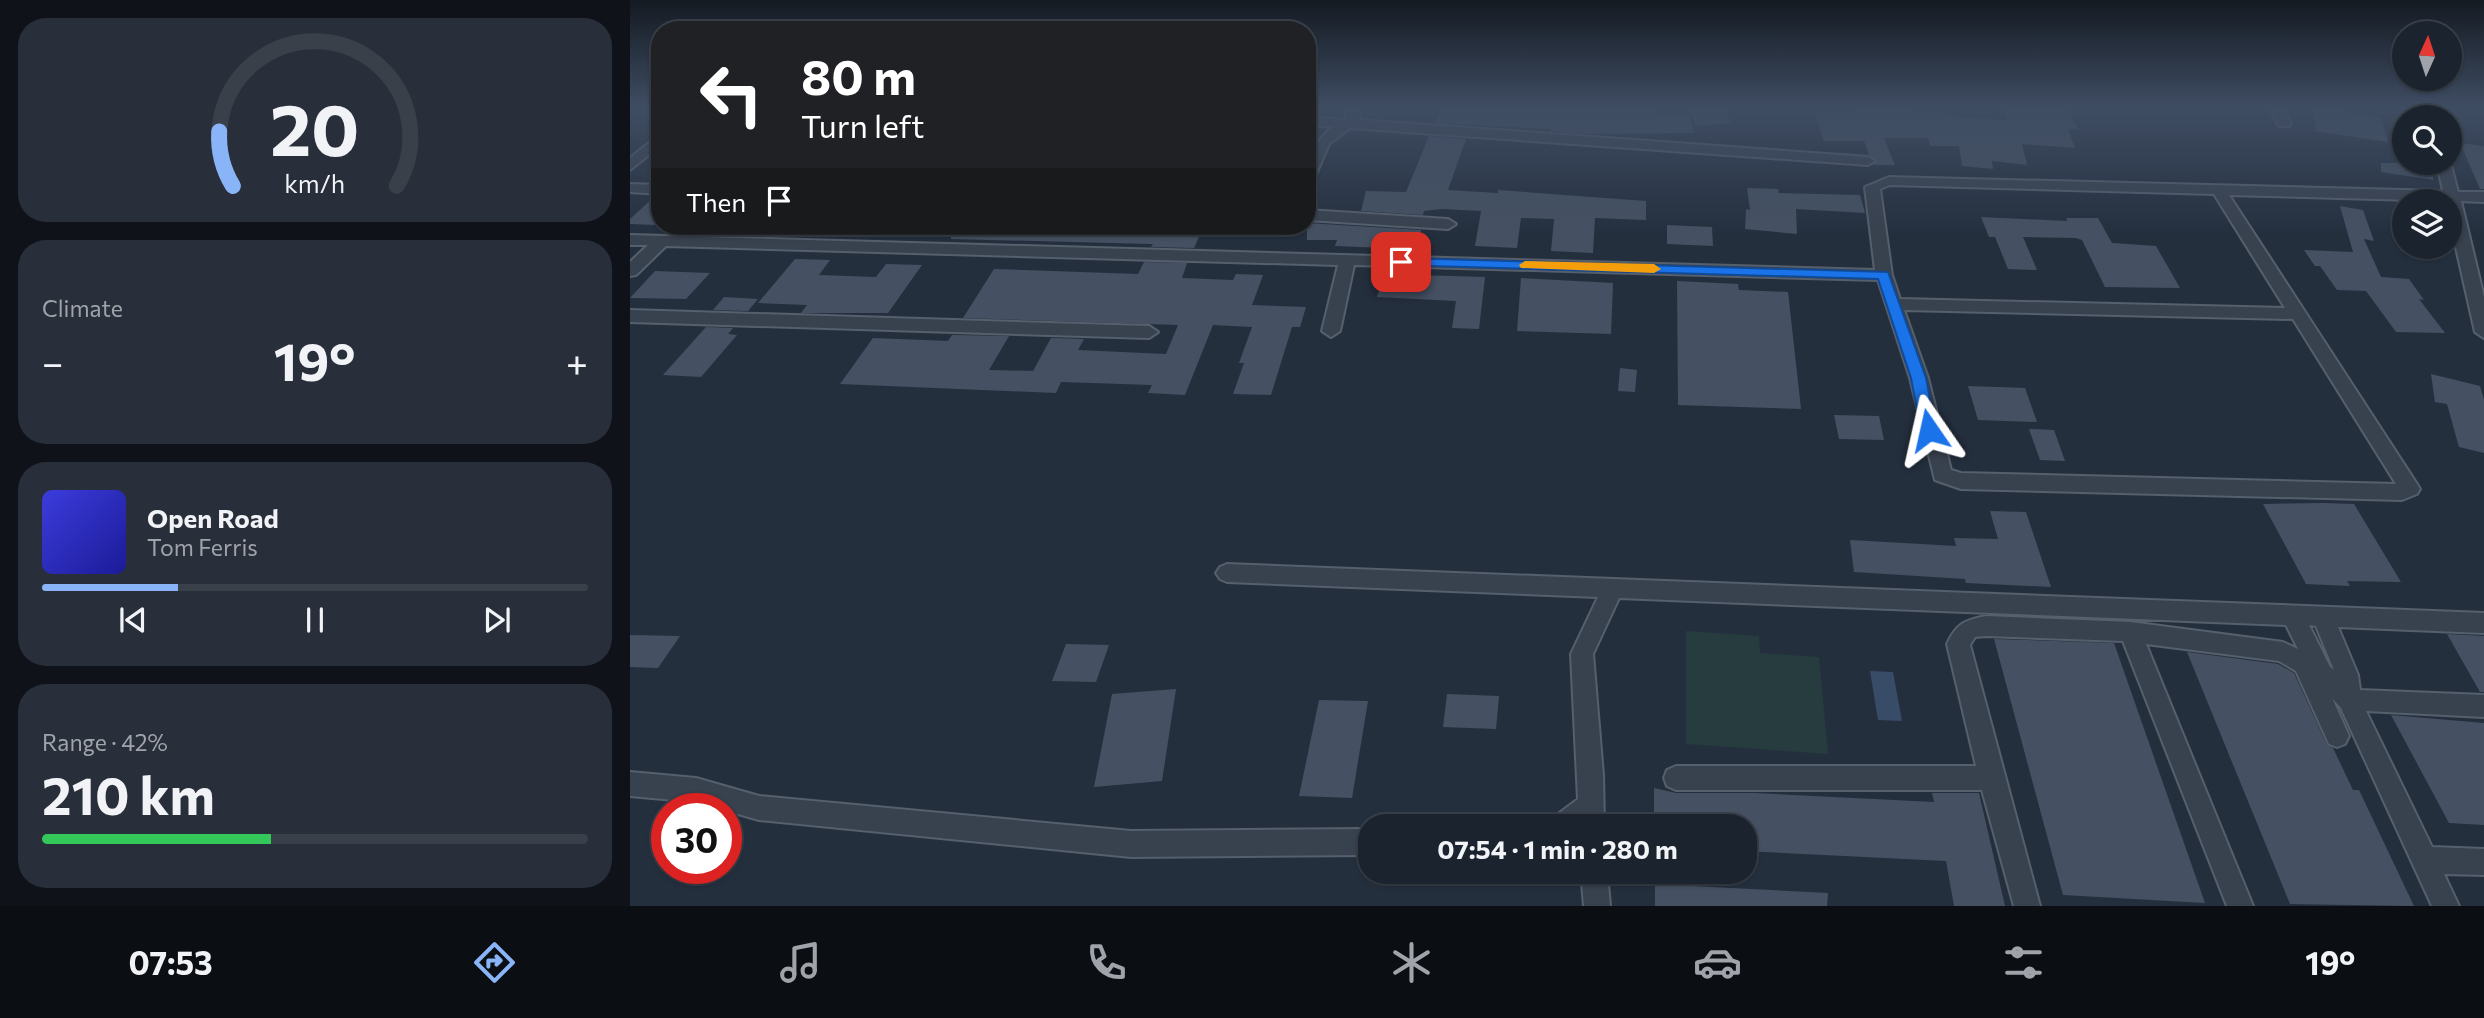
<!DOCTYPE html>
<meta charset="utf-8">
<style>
body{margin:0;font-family:Commissioner,sans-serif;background:#282f3a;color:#f1f3f6;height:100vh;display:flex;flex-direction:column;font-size:26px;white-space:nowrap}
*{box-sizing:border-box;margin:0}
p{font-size:23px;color:#a0a4aa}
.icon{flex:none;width:38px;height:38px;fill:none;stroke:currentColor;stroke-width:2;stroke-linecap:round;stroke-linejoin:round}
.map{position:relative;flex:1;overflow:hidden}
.side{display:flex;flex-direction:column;gap:18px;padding:18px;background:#0f1319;width:630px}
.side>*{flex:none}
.hud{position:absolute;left:21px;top:21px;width:665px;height:214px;border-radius:28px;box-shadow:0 2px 5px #0004,0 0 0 2px #39404a;background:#202124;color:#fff;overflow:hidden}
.needle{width:46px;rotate:3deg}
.tools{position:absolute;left:1762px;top:21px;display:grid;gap:14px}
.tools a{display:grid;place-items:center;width:70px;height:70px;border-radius:50%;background:#1b232e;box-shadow:0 2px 5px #0004,0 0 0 2px #39404a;font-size:35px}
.speed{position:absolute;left:21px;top:793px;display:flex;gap:14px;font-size:35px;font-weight:700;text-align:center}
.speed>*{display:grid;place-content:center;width:91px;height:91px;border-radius:50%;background:#1b232e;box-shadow:0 2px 5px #0004,0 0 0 2px #39404a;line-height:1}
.speed .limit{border:10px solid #d22;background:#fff;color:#111}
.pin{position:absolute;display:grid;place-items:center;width:60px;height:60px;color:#fff;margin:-30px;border-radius:14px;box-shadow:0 4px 10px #0006}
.me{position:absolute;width:77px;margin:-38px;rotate:349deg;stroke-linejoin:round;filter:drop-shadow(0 0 5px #0008)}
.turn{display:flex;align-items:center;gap:24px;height:147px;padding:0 35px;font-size:32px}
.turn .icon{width:91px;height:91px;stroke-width:2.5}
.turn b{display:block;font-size:49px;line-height:60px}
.then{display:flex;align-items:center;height:66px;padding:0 35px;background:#0003;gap:14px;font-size:26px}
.big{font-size:52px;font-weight:700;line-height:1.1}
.side .widget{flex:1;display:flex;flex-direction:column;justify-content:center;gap:10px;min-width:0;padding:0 24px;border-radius:28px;background:#282f3a}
.side .dial{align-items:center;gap:0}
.dial svg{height:182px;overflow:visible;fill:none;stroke:#39404a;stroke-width:7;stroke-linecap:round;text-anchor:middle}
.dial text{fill:#f1f3f6;stroke:none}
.song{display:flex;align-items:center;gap:21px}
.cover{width:84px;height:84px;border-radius:10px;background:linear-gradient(135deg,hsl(240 70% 55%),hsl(240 70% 35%))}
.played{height:7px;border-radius:4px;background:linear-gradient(90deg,#8ab4f8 25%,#39404a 25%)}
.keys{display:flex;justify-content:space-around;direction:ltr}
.heat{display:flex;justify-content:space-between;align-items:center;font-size:38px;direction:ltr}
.charge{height:10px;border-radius:5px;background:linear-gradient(90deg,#34c759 42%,#39404a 0)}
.trip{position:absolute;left:728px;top:814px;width:399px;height:70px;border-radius:28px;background:#1b232e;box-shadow:0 2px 5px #0004,0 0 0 2px #39404a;font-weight:700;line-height:70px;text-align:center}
.dock{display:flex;height:112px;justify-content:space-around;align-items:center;background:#0b0e12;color:#a0a4aa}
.dock .icon{width:49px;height:49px}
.dock .on{color:#8ab4f8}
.dock b{font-size:32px;color:#f1f3f6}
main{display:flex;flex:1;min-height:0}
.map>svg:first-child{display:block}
.green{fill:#263c3f}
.water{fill:#394c67}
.building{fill:#455162}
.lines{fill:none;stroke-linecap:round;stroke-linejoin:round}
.minor-casing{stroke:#565f6c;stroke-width:4}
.minor{fill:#38414e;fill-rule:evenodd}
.route{fill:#1a73e8;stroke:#114b97;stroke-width:2}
.slow{fill:#f59e0b}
</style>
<main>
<section class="side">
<div class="widget dial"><svg viewBox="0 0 100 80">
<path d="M14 69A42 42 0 1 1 86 69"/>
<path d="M14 69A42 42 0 0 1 8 45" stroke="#8ab4f8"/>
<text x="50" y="56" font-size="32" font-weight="700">20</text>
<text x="50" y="72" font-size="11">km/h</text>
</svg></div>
<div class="widget"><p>Climate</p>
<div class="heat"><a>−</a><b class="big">19°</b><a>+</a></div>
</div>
<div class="widget">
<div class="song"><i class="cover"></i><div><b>Open Road</b><p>Tom Ferris</p></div></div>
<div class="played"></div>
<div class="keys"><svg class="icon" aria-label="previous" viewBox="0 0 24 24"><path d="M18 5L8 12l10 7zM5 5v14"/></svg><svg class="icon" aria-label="pause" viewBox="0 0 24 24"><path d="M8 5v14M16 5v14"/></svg><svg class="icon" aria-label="next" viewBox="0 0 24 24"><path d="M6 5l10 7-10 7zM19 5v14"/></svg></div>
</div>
<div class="widget"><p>Range · 42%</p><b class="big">210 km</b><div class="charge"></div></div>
</section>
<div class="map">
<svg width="1854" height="906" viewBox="0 0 1854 906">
<rect width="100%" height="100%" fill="#242f3e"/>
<!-- green -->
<polygon class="green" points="1056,631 1129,636 1130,653 1189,657 1198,754 1056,744"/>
<!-- water -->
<polygon class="water" points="1240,671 1263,672 1272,721 1248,720"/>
<!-- building -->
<g class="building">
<polygon points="811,107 1023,107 1025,115 1059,114 1064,133 955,134 921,131 920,129 805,123"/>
<polygon points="1058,107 1093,107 1102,123 1067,126"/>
<polygon points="1232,107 1278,107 1278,110 1323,114 1324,117 1378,120 1372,107 1436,107 1448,129 1438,129 1445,148 1392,144 1397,165 1362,161 1363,169 1332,166 1329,146 1300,146 1298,138 1254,138 1265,165 1243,165 1247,160 1239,155 1234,141 1194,141 1184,111 1232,111"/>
<polygon points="1685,107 1712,107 1713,112 1751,118 1758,142 1685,131"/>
<polygon points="799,136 836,139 818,190 868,193 868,190 1016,201 1016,220 965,218 963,253 921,251 924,219 891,218 887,248 845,246 851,211 812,209 794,211 793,215 731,211 736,191 776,192"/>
<polygon points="1830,143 1854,146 1854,189 1850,189"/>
<polygon points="1751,163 1798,163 1804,180 1751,172"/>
<polygon points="1117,188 1148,189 1149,193 1230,195 1235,213 1166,209 1167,234 1115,229 1116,209 1120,210"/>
<polygon points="25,196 30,197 30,221 25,225 0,224 0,219"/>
<polygon points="1710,206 1733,210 1744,241 1734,239 1751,277 1779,279 1794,300 1789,299 1815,333 1766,332 1736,291 1707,290 1690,266 1685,266 1674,250 1723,252"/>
<polygon points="1351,217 1437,221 1436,218 1468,218 1482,243 1526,246 1550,288 1475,287 1452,240 1446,238 1393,237 1407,270 1378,269 1365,237 1359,237"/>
<polygon points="677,223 791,230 788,255 754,254 755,248 705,246 707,240 677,240"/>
<polygon points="1037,225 1082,227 1083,246 1037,244"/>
<polygon points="321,226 518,226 573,228 564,248 521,247 523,244 321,239"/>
<polygon points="165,259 200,260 189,275 246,277 256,264 292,265 258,313 171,313 177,305 128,303"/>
<polygon points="514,262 557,263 552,278 603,280 606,274 633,275 622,305 676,307 670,327 662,327 641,395 603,394 614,363 609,363 622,327 583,325 555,395 518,393 522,385 431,382 426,393 210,384 243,338 318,341 322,335 379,336 359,370 403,371 421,338 454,339 448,350 536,354 548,325 333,318 364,269 508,274"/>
<polygon points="755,269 786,269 785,275 855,277 849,329 822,328 826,301 747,297"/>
<polygon points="25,271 80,273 56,299 0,298"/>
<polygon points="891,278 983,283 981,334 887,331"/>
<polygon points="1047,281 1108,284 1109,290 1158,292 1171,409 1048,405"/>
<polygon points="94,297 128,299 118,311 83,310"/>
<polygon points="76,327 103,328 98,334 107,335 71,377 33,375"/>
<polygon points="990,368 1007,370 1005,392 988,391"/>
<polygon points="1801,374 1850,386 1854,400 1854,453 1829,447 1817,404 1805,402"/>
<polygon points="1338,386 1395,388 1407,422 1348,420"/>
<polygon points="1204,415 1249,416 1254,440 1209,439"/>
<polygon points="1399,429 1424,430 1435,461 1410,460"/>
<polygon points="1694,503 1724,504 1771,582 1717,581 1720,586 1676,584 1633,504"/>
<polygon points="1360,511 1396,512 1421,587 1336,583 1335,579 1224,572 1220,540 1326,546 1324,538 1368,539"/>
<polygon points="1817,634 1854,636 1854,692 1850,692"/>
<polygon points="0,635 50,636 28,668 0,667"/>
<polygon points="1364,639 1484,643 1575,903 1433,895"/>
<polygon points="436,644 479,645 466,682 422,681"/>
<polygon points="1557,652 1648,664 1664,673 1697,745 1703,748 1723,790 1729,790 1784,906 1660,904"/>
<polygon points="546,689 532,781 464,787 482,694"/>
<polygon points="817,694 869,696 866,729 813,727"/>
<polygon points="689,700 738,701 722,798 669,796"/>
<polygon points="1761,715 1854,723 1854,825 1819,823"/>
<polygon points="1024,788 1046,793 1125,793 1304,802 1302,793 1349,793 1375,906 1324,906 1316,861 1115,851 1115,826 1024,826"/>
<polygon points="1025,884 1198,893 1197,906 1025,906"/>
</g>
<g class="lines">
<!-- minor casing -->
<g class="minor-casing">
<g id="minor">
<path d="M716,107h14v13l508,37 7,4 -7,4 -518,-37 -21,16 -15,35 -7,4c0,-25 6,-40 26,-56l-26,-2v-8l39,3z"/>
<polygon points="1639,107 1653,107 1661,123 1659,126 1649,126"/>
<polygon points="1797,107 1811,107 1813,117 1799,117"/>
<polygon points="30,134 30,146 0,170 0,158"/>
<path d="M1820,161l8,31h26v10l-23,-1 23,96v41l-9,-6 -25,-111v-20l-221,-6 188,289 3,5 -3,5 -15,6 -441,-11 -26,-9 -25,-102 -32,-98 -524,-15 -14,66 -9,6 -9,-6 16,-66 -672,-19 -30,29 -6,1v-14l18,-17h-18v-10l1245,35 -10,-83 24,-10 554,14 -6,-28zM1260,185l324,9 71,114 -385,-9 -8,-24 -12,-86zM1274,310l389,9 103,165 -435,-11 -10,-3 -23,-92z"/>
<polygon points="0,184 30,185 30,194 0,192"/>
<polygon points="677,210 818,219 826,224 818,229 677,220"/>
<polygon points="0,310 519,326 528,332 519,338 0,322"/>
<path d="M597,564l1257,49v20l-146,-6 20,48 2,15 124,5v22l-118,-6 66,136 52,2v26l-40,-1 15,32h-27l-91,-198 -9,-10 17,38 -4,8 -8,3 -8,-3 -33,-73 -17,-10 -133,-17 107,262h-26l-104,-265 -137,-5 -11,1 -5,8 70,261h-26l-32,-116h-306l-9,-4 -3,-8 3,-8 9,-4h300l-29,-122c9,-20 18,-24 39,-28l144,6 153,20 15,7 -12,-24 -667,-27 -26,56 10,121 1,51h-54l4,-9 24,-18 -7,-145 27,-57 -371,-15 -7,-3 -4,-6 4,-6zM1679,625l7,1 18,44 -4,-3z"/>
<polygon points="0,772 66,778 129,796 501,831 740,829 740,855 501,857 129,820 66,802 0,796"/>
<polygon points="951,872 977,872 980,906 954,906"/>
</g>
</g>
<!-- minor -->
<use href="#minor" class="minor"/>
</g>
<!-- sky -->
<linearGradient id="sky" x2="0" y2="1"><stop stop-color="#141a22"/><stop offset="0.46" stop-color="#3f4d63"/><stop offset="1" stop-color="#3f4d63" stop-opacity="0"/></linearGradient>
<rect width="1854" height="234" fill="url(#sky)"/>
<!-- route -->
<polygon class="route" points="771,258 1258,272 1296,378 1306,430 1299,436 1291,430 1281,378 1248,279 766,265 764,262"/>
<!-- slow -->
<polygon class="slow" points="895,261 1024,264 1031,269 1024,273 891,268 889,265"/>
</svg>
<div class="tools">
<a><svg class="needle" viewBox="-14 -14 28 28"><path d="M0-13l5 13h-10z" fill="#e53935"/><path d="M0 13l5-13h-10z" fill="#a0a4aa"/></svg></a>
<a><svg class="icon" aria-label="search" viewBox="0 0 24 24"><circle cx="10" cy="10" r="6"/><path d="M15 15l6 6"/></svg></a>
<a><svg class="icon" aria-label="layers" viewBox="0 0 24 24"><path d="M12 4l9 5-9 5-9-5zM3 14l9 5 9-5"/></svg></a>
</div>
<div class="speed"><div class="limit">30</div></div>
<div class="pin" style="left:771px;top:262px;background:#d93025"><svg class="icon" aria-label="arrive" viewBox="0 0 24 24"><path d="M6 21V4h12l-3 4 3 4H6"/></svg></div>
<svg class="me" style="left:1299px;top:430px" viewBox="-20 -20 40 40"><path d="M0-17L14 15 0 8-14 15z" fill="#1a73e8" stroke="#fff" stroke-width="4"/></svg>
<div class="trip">07:54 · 1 min · 280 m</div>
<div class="hud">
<div class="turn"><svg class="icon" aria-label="left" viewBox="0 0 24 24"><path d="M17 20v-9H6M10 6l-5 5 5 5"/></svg><div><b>80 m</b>Turn left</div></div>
<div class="then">Then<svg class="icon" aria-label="arrive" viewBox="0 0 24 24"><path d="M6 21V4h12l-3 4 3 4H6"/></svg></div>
</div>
</div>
</main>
<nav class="dock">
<b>07:53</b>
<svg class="icon on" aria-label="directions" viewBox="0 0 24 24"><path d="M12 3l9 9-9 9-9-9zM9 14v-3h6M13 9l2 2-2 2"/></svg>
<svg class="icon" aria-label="music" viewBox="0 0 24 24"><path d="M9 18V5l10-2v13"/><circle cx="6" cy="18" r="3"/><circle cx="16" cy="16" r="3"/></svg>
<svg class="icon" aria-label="phone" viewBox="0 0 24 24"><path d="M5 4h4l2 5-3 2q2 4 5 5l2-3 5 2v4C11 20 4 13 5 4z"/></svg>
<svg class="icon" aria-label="climate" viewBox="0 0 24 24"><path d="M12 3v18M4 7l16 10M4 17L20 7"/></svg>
<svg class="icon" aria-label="car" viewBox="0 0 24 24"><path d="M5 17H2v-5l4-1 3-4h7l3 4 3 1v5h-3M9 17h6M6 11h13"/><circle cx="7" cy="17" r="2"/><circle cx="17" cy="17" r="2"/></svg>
<svg class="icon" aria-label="filters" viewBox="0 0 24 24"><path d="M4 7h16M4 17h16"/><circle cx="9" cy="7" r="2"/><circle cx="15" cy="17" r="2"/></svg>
<b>19°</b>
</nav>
